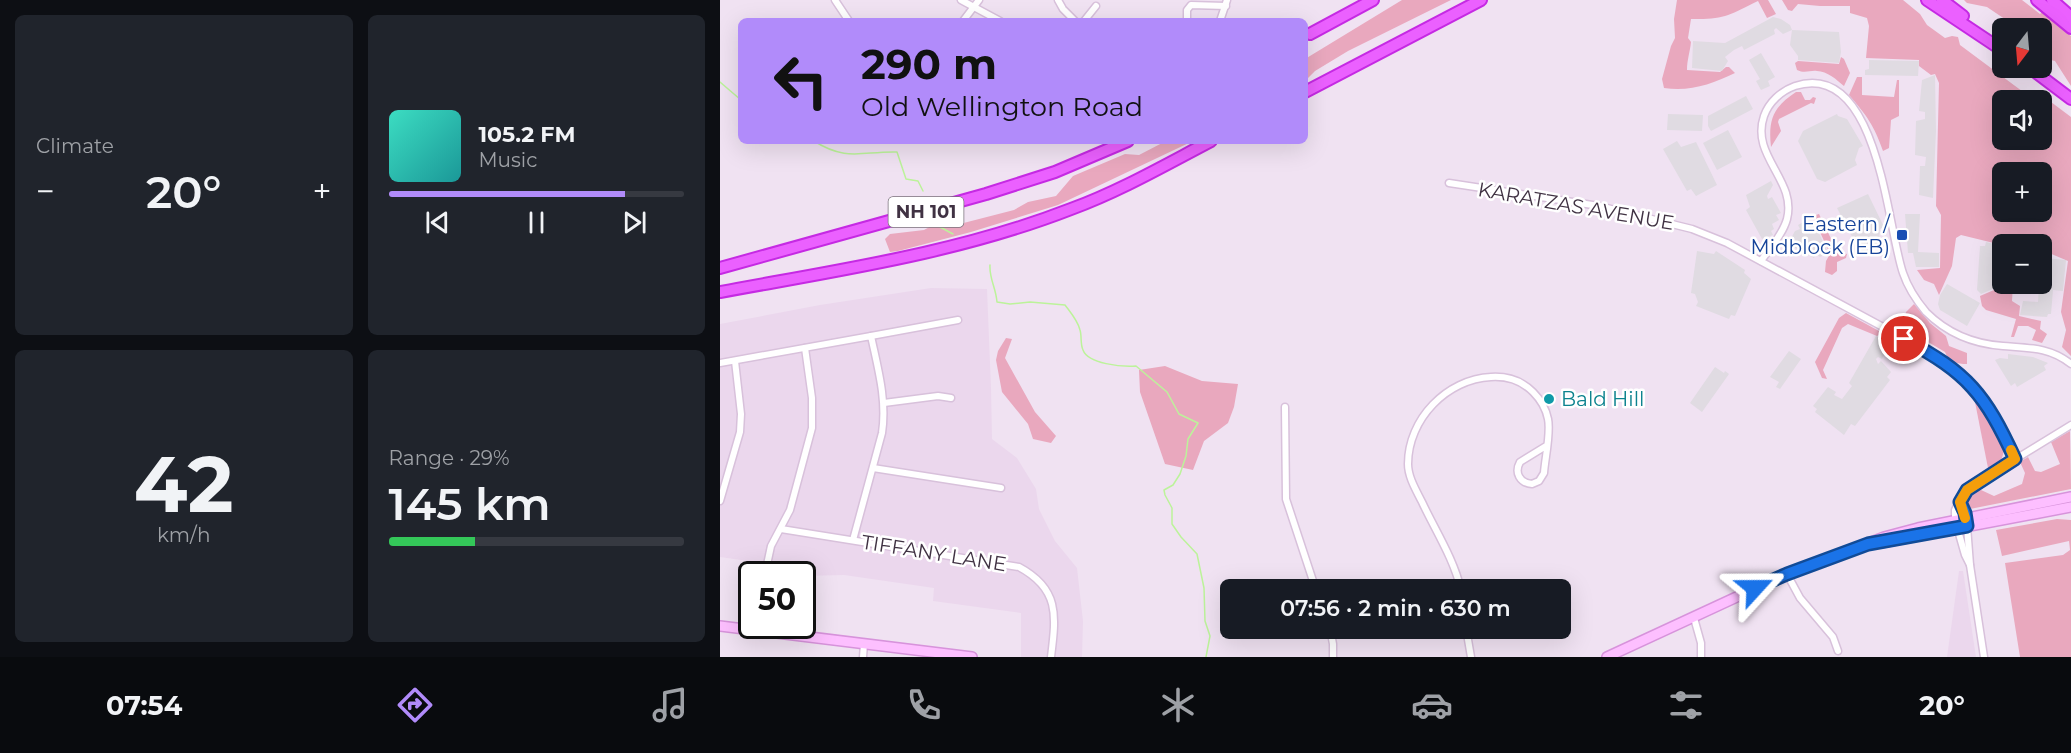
<!DOCTYPE html>
<meta charset="utf-8">
<style>
body{margin:0;font-family:Montserrat,sans-serif;background:#20242c;color:#f1f3f6;height:100vh;display:flex;flex-direction:column;font-size:22px;white-space:nowrap}
*{box-sizing:border-box;margin:0}
p{font-size:20px;color:#9ea1a6}
.icon{flex:none;width:33px;height:33px;fill:none;stroke:currentColor;stroke-width:2;stroke-linecap:round;stroke-linejoin:round}
.map{position:relative;flex:1;overflow:hidden}
.side{display:flex;flex-direction:column;gap:15px;padding:15px;background:#0d0f14;width:720px}
.side>*{flex:none}
.hud{position:absolute;left:18px;top:18px;width:570px;height:126px;border-radius:9px;box-shadow:0 6px 24px #0002;background:#b18bfa;color:#111;overflow:hidden}
.needle{width:39px;rotate:196deg}
.fabs{position:absolute;left:1272px;top:18px;display:grid;gap:12px}
.fabs a{display:grid;place-items:center;width:60px;height:60px;border-radius:9px;background:#171b24;box-shadow:0 6px 24px #0002;font-size:30px}
.speed{position:absolute;left:18px;top:561px;display:flex;gap:12px;font-size:30px;font-weight:700;text-align:center}
.speed>*{display:grid;place-content:center;width:78px;height:78px;border-radius:50%;background:#171b24;box-shadow:0 6px 24px #0002;line-height:1}
.speed .limit{border:3px solid #111;border-radius:9px;background:#fff;color:#111}
.pin{position:absolute;display:grid;place-items:center;width:51px;height:51px;color:#fff;margin:-26px;border:3px solid #fff;border-radius:50%;box-shadow:0 2px 6px #0007}
.me{position:absolute;width:66px;margin:-33px;rotate:66deg;stroke-linejoin:round;filter:drop-shadow(0 0 4px #0008)}
.turn{display:flex;align-items:center;gap:21px;height:126px;padding:0 24px;font-size:27px}
.turn .icon{width:78px;height:78px;stroke-width:2.5}
.turn b{display:block;font-size:42px;line-height:51px}
.big{font-size:45px;font-weight:600;line-height:1.1}
.side .widget{flex:1;display:flex;flex-direction:column;justify-content:center;gap:9px;min-width:0;padding:0 21px;border-radius:9px;background:#20242c}
.side .dial{align-items:center;gap:0}
.dial b{font-size:78px;line-height:1}
.song{display:flex;align-items:center;gap:18px}
.cover{width:72px;height:72px;border-radius:9px;background:linear-gradient(135deg,hsl(170 70% 55%),hsl(180 70% 35%))}
.played{height:6px;border-radius:3px;background:linear-gradient(90deg,#b18bfa 80%,#363941 80%)}
.keys{display:flex;justify-content:space-around;direction:ltr}
.heat{display:flex;justify-content:space-between;align-items:center;font-size:33px;direction:ltr}
.charge{height:9px;border-radius:4px;background:linear-gradient(90deg,#34c759 29%,#363941 0)}
.side .tiles{flex:1;display:grid;gap:15px;grid-template-columns:repeat(2,1fr)}
.trip{position:absolute;left:500px;top:579px;width:351px;height:60px;border-radius:9px;background:#171b24;box-shadow:0 6px 24px #0002;font-weight:600;line-height:60px;text-align:center}
.dock{display:flex;height:96px;justify-content:space-around;align-items:center;background:#090b0e;color:#9ea1a6}
.dock .icon{width:42px;height:42px}
.dock .current{color:#b18bfa}
.dock b{font-size:27px;color:#f1f3f6}
main{display:flex;flex:1;min-height:0}
.map>svg:first-child{display:block}
.residential{fill:#ebd7ed}
.green{fill:#e9a8be;fill-rule:evenodd}
.parking{fill:#e0dbe2}
.lines{fill:none;stroke-linecap:round;stroke-linejoin:round}
.stream{stroke:#bcf39a;stroke-width:1.5}
.minor-casing{stroke:#d8c1db;stroke-width:9}
.secondary-casing{stroke:#d793db;stroke-width:12}
.motorway-casing{stroke:#c52ae3;stroke-width:14}
.minor{stroke:#fff;stroke-width:6}
.secondary{stroke:#fdbfff;stroke-width:9}
.motorway{stroke:#eb60ff;stroke-width:10}
.route-casing{stroke:#114b97;stroke-width:15}
.route{stroke:#1a73e8;stroke-width:10}
.slow{stroke:#f59e0b;stroke-width:10}
.transit-dot{fill:#1a4fb4;stroke:#fff;stroke-width:2}
.culture-dot{fill:#0f9aa8;stroke:#fff;stroke-width:2}
.labels{text-anchor:middle;stroke-width:5;stroke-linejoin:round;paint-order:stroke}
.shield{fill:#fff;stroke:#79707b;stroke-width:1.5}
.shield-label{font-size:18px;font-weight:bold;fill:#403243}
.street-label{font-size:20px;fill:#403243;stroke:#fff}
.transit-label{font-size:20px;fill:#164399;stroke:#fff;text-anchor:end}
.culture-label{font-size:20px;fill:#0d838f;stroke:#fff;text-anchor:start}
</style>
<main>
<section class="side">
<div class="tiles">
<div class="widget"><p>Climate</p>
<div class="heat"><a>−</a><b class="big">20°</b><a>+</a></div>
</div>
<div class="widget">
<div class="song"><i class="cover"></i><div><b>105.2 FM</b><p>Music</p></div></div>
<div class="played"></div>
<div class="keys"><svg class="icon" aria-label="previous" viewBox="0 0 24 24"><path d="M18 5L8 12l10 7zM5 5v14"/></svg><svg class="icon" aria-label="pause" viewBox="0 0 24 24"><path d="M8 5v14M16 5v14"/></svg><svg class="icon" aria-label="next" viewBox="0 0 24 24"><path d="M6 5l10 7-10 7zM19 5v14"/></svg></div>
</div>
<div class="widget dial"><b>42</b><p>km/h</p></div>
<div class="widget"><p>Range · 29%</p><b class="big">145 km</b><div class="charge"></div></div>
</div>
</section>
<div class="map">
<svg width="1351" height="657" viewBox="0 0 1351 657">
<rect width="100%" height="100%" fill="#f0e2f2"/>
<!-- residential -->
<g class="residential">
<polygon points="211,288 267,289 271,388 272,439 297,458 316,489 319,509 335,541 357,568 363,621 362,657 301,657 301,613 213,601 214,588 124,575 83,576 82,574 76,574 35,562 0,557 0,324 100,305"/>
<polygon points="1239,571 1243,571 1256,657 1227,657"/>
</g>
<!-- green -->
<g class="green">
<polygon points="682,0 731,0 628,51 595,71 585,81 585,59"/>
<path d="M957,0h91l8,14 -9,4 -9,-17c-29,14 -34,19 -67,18l-3,19 3,4c-1,10 -4,18 -4,28l33,2 6,-5h3l6,6c-23,11 -45,19 -71,15l-2,-9 9,-33 4,-8 -1,-19z"/>
<path d="M1062,0h121l17,14 7,11 18,13 7,-2 6,1 2,8 74,55h-32v40h40v-34l5,1 4,-5 20,15v239l-9,-9 4,-17 -5,-18 7,-51 -26,-11v-6l-40,1 -41,-10 -5,3 -4,28 -13,29 -5,-11 -10,-4 -7,-10 23,-2 1,-53 -5,-9 3,-123 -4,-9 -4,1 -12,-9v-6l-53,-2 3,-32 -2,-8 -17,-5v-7h-30l-22,-2 -6,7 -4,-1zM1282,172h40v40h-40z"/>
<polygon points="1244,0 1302,0 1320,14 1322,12 1351,36 1351,86 1335,61 1322,58 1322,28 1298,28 1267,7 1247,3"/>
<path d="M1121,57l3,2 6,14 -6,13c-7,-6 -17,-15 -27,-15 -7,-1 -12,3 -20,-1l-2,-7 3,-2 41,3z"/>
<path d="M1137,77h5v18l32,2 3,-17h2v36l-8,4 -2,28 -6,3c-9,-26 -16,-35 -34,-56z"/>
<path d="M1076,92h5l4,8h5l3,-3 3,1 -2,6 -3,-1 -32,16 -1,3 3,9 -10,16c-3,-27 2,-40 25,-55z"/>
<polygon points="446,141 473,141 338,205 251,232 178,251 170,252 165,239 170,234 204,230 215,224 228,227 294,210 308,202 336,196 353,176 405,154 419,155"/>
<polygon points="1099,214 1117,251 1127,254 1126,258 1117,262 1117,271 1112,275 1105,272 1106,261 1110,254 1095,221 1096,215"/>
<polygon points="1282,276 1282,284 1293,284 1292,301 1300,306 1299,316 1321,321 1320,329 1327,334 1322,343 1312,340 1316,330 1308,326 1298,326 1294,337 1291,337 1296,319 1266,310 1262,306 1260,296 1281,287"/>
<path d="M1194,304l16,19 16,13 3,10 18,7v11c-10,0 -18,-2 -22,-12l-42,-25 3,-15z"/>
<polygon points="1126,313 1159,331 1160,334 1157,336 1128,324 1122,328 1103,370 1107,379 1102,378 1095,362 1119,318"/>
<polygon points="286,338 292,339 285,358 315,412 336,436 331,443 313,439 308,424 282,392 276,360 278,351"/>
<polygon points="445,366 482,381 518,384 514,407 508,423 484,441 473,470 445,464 420,392 419,370"/>
<polygon points="1254,397 1263,405 1285,448 1281,461 1268,468"/>
<polygon points="1350,431 1351,489 1250,509 1247,500 1251,493 1261,490 1274,496 1302,484 1305,473 1300,462 1308,457 1315,471 1321,472 1340,464 1331,442"/>
<polygon points="1337,519 1351,520 1351,657 1300,657 1285,563 1343,555 1350,550 1349,541 1282,556 1276,530"/>
</g>
<!-- parking -->
<g class="parking">
<polygon points="1053,17 1061,19 1070,25 1072,30 1063,34 1056,28 1054,30 1055,34 1024,50 1022,46 1014,50 1005,57 1008,61 1002,71 972,68 973,41 1005,43"/>
<polygon points="1072,30 1119,32 1121,52 1119,63 1078,60 1078,56 1070,45"/>
<polygon points="1041,53 1055,77 1048,81 1050,86 1041,90 1036,81 1040,79 1029,60"/>
<polygon points="1149,60 1199,61 1198,76 1145,75 1145,70 1149,69"/>
<polygon points="1215,75 1216,131 1213,198 1199,195 1200,166 1205,166 1206,157 1195,155 1196,121 1205,119 1205,112 1199,111 1202,80"/>
<polygon points="1026,96 1033,109 991,131 988,126 988,116"/>
<polygon points="948,114 983,115 982,131 947,130"/>
<polygon points="1117,114 1118,116 1127,119 1143,146 1139,148 1135,160 1137,165 1105,182 1097,179 1078,141 1083,131"/>
<polygon points="1008,130 1022,157 997,170 983,143"/>
<polygon points="957,141 961,147 976,142 997,185 976,196 971,189 967,191 943,149"/>
<polygon points="1051,181 1053,185 1047,196 1048,199 1052,197 1061,213 1056,215 1059,220 1052,224 1054,229 1051,231 1053,235 1042,239 1026,210 1030,207 1026,195"/>
<polygon points="1148,194 1164,227 1160,229 1159,240 1161,245 1141,254 1117,208"/>
<polygon points="1185,214 1200,214 1198,252 1219,253 1219,267 1196,267 1193,253 1188,253"/>
<polygon points="1087,220 1089,224 1094,222 1108,253 1100,257 1096,254 1094,258 1068,244 1075,231 1080,229 1078,225"/>
<polygon points="1266,242 1282,246 1282,268 1280,286 1261,294 1257,290 1260,246 1265,246"/>
<polygon points="977,251 994,254 996,251 1025,270 1024,273 1031,279 1015,316 1011,315 1009,319 976,306 978,302 975,294 971,293"/>
<polygon points="1324,258 1346,260 1343,291 1333,290 1331,314 1328,314 1327,317 1300,315 1303,301 1318,302 1319,284 1322,284 1322,261 1323,261"/>
<polygon points="1227,284 1260,303 1247,326 1220,310 1218,304 1220,295"/>
<polygon points="1156,336 1170,343 1162,359 1158,357 1156,359 1158,364 1161,361 1171,372 1167,377 1170,380 1135,426 1131,424 1124,435 1095,412 1097,409 1093,406 1108,387 1116,392 1114,395 1122,399 1132,386 1129,383"/>
<polygon points="1069,351 1081,359 1060,389 1056,387 1059,382 1050,377"/>
<polygon points="1288,354 1313,357 1328,363 1324,366 1326,370 1297,387 1295,383 1291,386 1275,360 1280,358 1288,359"/>
<polygon points="995,367 1004,373 1005,371 1009,374 982,412 970,403"/>
</g>
<g class="lines">
<!-- stream -->
<g class="stream">
<polyline points="0,82 21,100"/>
<path d="M94,141c33,21 48,10 83,11l9,27 12,2 5,10"/>
<polyline points="220,227 233,234"/>
<path d="M270,265c-1,13 6,23 7,37l13,2 20,-2 35,3c6,8 13,16 15,25 2,6 0,14 3,20 5,14 39,17 53,16l31,26 12,22 19,9 -10,16 -2,17 -6,18 -7,11 -9,5 1,5 7,13v16l9,13 16,17 7,34 1,33 5,15 -4,21"/>
</g>
<!-- minor casing -->
<g class="minor-casing">
<g id="minor">
<polyline points="115,0 129,21"/>
<polyline points="241,0 280,21"/>
<polyline points="338,0 343,9 355,21"/>
<polyline points="243,21 259,0"/>
<polyline points="364,21 376,6"/>
<polyline points="467,21 467,10 471,5 506,6"/>
<polyline points="500,21 507,0"/>
<path d="M729,183l150,23 93,23 35,14 193,104c53,31 69,57 95,112"/>
<path d="M1041,261c9,-13 22,-27 26,-42 10,-39 -37,-63 -23,-103 5,-14 17,-25 31,-30 84,-27 92,142 108,187 5,15 13,27 23,39 21,21 48,32 77,34 26,2 47,1 68,18"/>
<polyline points="151,336 238,320"/>
<path d="M0,363l151,-27c7,33 16,64 11,97l-29,107"/>
<polyline points="164,403 218,396 231,398"/>
<polyline points="565,407 566,499 596,590"/>
<polyline points="153,468 281,488"/>
<polyline points="0,501 20,432 21,414 15,361"/>
<polyline points="1240,502 1247,526 1250,565 1264,657"/>
<path d="M61,529l238,38c41,22 37,49 32,90"/>
<polyline points="1250,565 1245,555 1235,520 1235,510 1243,494 1263,479 1351,425"/>
<polyline points="45,574 51,546 70,510 92,428 92,398 85,348"/>
<polyline points="1067,574 1080,598 1113,637 1118,651"/>
<path d="M741,590c-7,-31 -26,-60 -39,-88 -6,-12 -14,-25 -14,-38 0,-45 39,-85 83,-87 16,-1 31,4 42,15 7,7 13,17 15,27 3,14 -3,39 -4,54l-5,8 -7,3c-12,-1 -18,-11 -12,-22l26,-16"/>
<polyline points="801,590 805,585"/>
<polyline points="974,618 981,643 981,657"/>
<polyline points="610,628 613,644 613,657"/>
<polyline points="746,628 751,657"/>
<polyline points="143,657 144,644"/>
</g>
</g>
<!-- secondary casing -->
<g class="secondary-casing">
<g id="secondary">
<polyline points="1160,543 1351,507"/>
<polyline points="0,626 252,657"/>
<polyline points="887,657 1062,576 1164,537 1198,528 1351,497"/>
</g>
</g>
<!-- motorway casing -->
<g class="motorway-casing">
<g id="motorway">
<polyline points="1207,0 1282,50"/>
<polyline points="1222,0 1243,16"/>
<polyline points="1317,0 1351,28"/>
<polyline points="1332,0 1351,17"/>
<polyline points="590,34 653,0"/>
<polyline points="1310,68 1351,99"/>
<polyline points="585,92 761,0"/>
<polyline points="0,268 266,194 335,172 408,141"/>
<path d="M0,292c119,-22 238,-39 351,-83 49,-18 94,-44 140,-68"/>
</g>
</g>
<!-- minor -->
<use href="#minor" class="minor"/>
<!-- secondary -->
<use href="#secondary" class="secondary"/>
<!-- motorway -->
<use href="#motorway" class="motorway"/>
</g>
<g class="lines">
<!-- route casing -->
<g class="route-casing">
<path id="route" d="M1035,588l32,-14 81,-30 99,-18 -2,-13 -5,-11 7,-12 48,-31c-30,-65 -47,-86 -111,-120"/>
</g>
<!-- route -->
<use href="#route" class="route"/>
<!-- slow -->
<polyline class="slow" points="1245,518 1240,502 1247,490 1295,459 1291,450"/>
</g>
<!-- markers -->
<rect class="transit-dot" x="1176" y="229" width="12" height="12" rx="3"/>
<circle class="culture-dot" cx="829" cy="399" r="6"/>
<g class="labels">
<!-- shield labels -->
<rect class="shield" x="168.5" y="197" width="75" height="30" rx="4.5"/>
<g class="shield-label">
<text x="206" y="218">NH 101</text>
</g>
<!-- street labels -->
<g class="street-label">
<text transform="translate(856 206) rotate(10)" y="7">KARATZAS AVENUE</text>
<text transform="translate(214 553) rotate(9)" y="7">TIFFANY LANE</text>
</g>
<!-- transit labels -->
<g class="transit-label">
<text x="1170" y="231">Eastern /<tspan x="1170" dy="23">Midblock (EB)</tspan></text>
</g>
<!-- culture labels -->
<g class="culture-label">
<text x="841" y="406">Bald Hill</text>
</g>
</g>
</svg>
<div class="fabs">
<a><svg class="needle" viewBox="-14 -14 28 28"><path d="M0-13l5 13h-10z" fill="#e53935"/><path d="M0 13l5-13h-10z" fill="#9ea1a6"/></svg></a>
<a><svg class="icon" aria-label="sound" viewBox="0 0 24 24"><path d="M4 9h4l5-4v14l-5-4H4zM17 9q2 3 0 6"/></svg></a>
<a>+</a>
<a>−</a>
</div>
<div class="speed"><div class="limit">50</div></div>
<div class="pin" style="left:1184px;top:339px;background:#d93025"><svg class="icon" aria-label="arrive" viewBox="0 0 24 24"><path d="M6 21V4h12l-3 4 3 4H6"/></svg></div>
<svg class="me" style="left:1035px;top:588px" viewBox="-20 -20 40 40"><path d="M0-17L14 15 0 8-14 15z" fill="#1a73e8" stroke="#fff" stroke-width="4"/></svg>
<div class="trip">07:56 · 2 min · 630 m</div>
<div class="hud">
<div class="turn"><svg class="icon" aria-label="left" viewBox="0 0 24 24"><path d="M17 20v-9H6M10 6l-5 5 5 5"/></svg><div><b>290 m</b>Old Wellington Road</div></div>
</div>
</div>
</main>
<nav class="dock">
<b>07:54</b>
<svg class="icon current" aria-label="directions" viewBox="0 0 24 24"><path d="M12 3l9 9-9 9-9-9zM9 14v-3h6M13 9l2 2-2 2"/></svg>
<svg class="icon" aria-label="music" viewBox="0 0 24 24"><path d="M9 18V5l10-2v13"/><circle cx="6" cy="18" r="3"/><circle cx="16" cy="16" r="3"/></svg>
<svg class="icon" aria-label="phone" viewBox="0 0 24 24"><path d="M5 4h4l2 5-3 2q2 4 5 5l2-3 5 2v4C11 20 4 13 5 4z"/></svg>
<svg class="icon" aria-label="climate" viewBox="0 0 24 24"><path d="M12 3v18M4 7l16 10M4 17L20 7"/></svg>
<svg class="icon" aria-label="car" viewBox="0 0 24 24"><path d="M5 17H2v-5l4-1 3-4h7l3 4 3 1v5h-3M9 17h6M6 11h13"/><circle cx="7" cy="17" r="2"/><circle cx="17" cy="17" r="2"/></svg>
<svg class="icon" aria-label="filters" viewBox="0 0 24 24"><path d="M4 7h16M4 17h16"/><circle cx="9" cy="7" r="2"/><circle cx="15" cy="17" r="2"/></svg>
<b>20°</b>
</nav>
